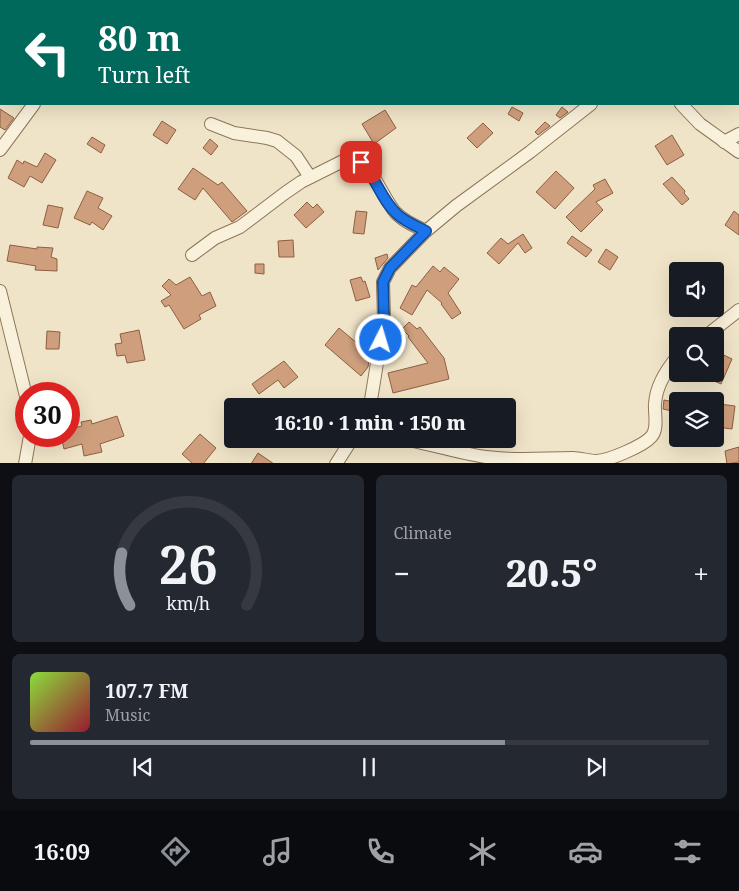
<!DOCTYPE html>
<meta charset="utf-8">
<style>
body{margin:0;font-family:"Noto Serif",serif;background:#242831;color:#f1f3f6;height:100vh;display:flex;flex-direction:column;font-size:19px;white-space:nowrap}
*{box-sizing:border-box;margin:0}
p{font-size:16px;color:#9ea1a6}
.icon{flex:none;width:28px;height:28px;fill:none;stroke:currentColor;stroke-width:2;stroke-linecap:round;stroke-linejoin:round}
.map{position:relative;height:463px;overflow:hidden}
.details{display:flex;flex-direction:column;gap:12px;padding:12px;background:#0d0f14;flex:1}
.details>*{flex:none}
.guide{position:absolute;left:0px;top:0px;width:740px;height:105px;box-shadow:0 5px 20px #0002;background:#00695c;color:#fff;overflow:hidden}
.buttons{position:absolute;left:669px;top:262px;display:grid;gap:10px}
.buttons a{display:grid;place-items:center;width:55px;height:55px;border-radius:5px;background:#171b24;box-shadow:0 5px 20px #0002;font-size:25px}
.speed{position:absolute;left:15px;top:382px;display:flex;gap:10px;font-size:25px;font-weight:700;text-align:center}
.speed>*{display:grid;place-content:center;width:65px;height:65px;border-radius:50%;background:#171b24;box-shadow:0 5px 20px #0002;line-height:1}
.speed .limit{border:8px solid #d22;background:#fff;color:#111}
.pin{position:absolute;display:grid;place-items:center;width:42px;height:42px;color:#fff;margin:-21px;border-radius:10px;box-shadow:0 2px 8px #0006}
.me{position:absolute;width:55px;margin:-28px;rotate:5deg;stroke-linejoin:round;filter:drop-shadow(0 0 4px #0008)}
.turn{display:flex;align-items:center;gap:18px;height:105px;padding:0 15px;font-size:22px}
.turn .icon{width:65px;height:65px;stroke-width:2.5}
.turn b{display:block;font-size:35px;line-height:42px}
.big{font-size:38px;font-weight:800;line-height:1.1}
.details .widget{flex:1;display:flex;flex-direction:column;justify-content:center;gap:8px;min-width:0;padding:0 18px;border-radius:8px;background:#242831}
.details .dial{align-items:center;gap:0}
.dial svg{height:130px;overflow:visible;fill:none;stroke:#363941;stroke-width:7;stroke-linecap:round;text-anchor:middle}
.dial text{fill:#f1f3f6;stroke:none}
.song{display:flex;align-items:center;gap:15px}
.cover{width:60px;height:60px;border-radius:8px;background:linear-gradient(135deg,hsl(90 70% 55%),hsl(350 70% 35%))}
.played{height:5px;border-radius:2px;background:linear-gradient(90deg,#8c9099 70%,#363941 70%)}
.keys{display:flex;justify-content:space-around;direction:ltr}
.heat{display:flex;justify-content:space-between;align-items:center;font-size:28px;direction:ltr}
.details .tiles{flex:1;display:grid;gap:12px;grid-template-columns:1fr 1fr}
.widget:last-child{grid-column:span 2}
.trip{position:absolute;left:224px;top:398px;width:292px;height:50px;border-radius:5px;background:#171b24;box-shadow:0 5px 20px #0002;font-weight:800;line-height:50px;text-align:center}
.dock{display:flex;height:80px;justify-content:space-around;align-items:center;background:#090b0e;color:#9ea1a6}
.dock .icon{width:35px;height:35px}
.dock .selected{color:#8c9099}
.dock b{font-size:22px;color:#f1f3f6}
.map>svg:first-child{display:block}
.building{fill:#cf9f7d;stroke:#8d5f41}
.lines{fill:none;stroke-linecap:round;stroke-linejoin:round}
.minor-casing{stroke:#8d765c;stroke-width:14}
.minor{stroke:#faf1dc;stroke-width:12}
.route-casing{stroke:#114b97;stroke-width:12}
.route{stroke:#1a73e8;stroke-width:9}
</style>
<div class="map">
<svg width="739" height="464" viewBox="0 0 739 464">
<rect width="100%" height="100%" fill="#f0e4c8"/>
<!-- building -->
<g class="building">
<polygon points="512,107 523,113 519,121 508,114"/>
<polygon points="562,107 568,112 560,118 556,115"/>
<polygon points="0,109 14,118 5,130 0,127"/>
<polygon points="385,110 396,128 374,144 362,124"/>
<polygon points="162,121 176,130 167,144 153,135"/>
<polygon points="545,122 550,126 538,135 535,132"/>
<polygon points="483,123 493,133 477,148 467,138"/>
<polygon points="672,135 684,155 667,165 655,146"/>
<polygon points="92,137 105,145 101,153 87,144"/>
<polygon points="210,139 218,146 211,155 203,148"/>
<polygon points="45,153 56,160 42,183 30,176 24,187 8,178 17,160 23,164 24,161 37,167"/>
<polygon points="193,168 218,185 222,182 247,211 232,222 203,188 195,200 178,189"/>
<polygon points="556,171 574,188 555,209 536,192"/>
<polygon points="672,177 685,191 684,193 689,199 682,205 663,184"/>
<polygon points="605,179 613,193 596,202 603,210 581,232 566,217 595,189 593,185"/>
<polygon points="87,191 103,198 98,208 112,216 103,230 92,222 90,225 74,218"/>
<polygon points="307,202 313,208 317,204 324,212 306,228 294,215"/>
<polygon points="48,205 63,208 58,228 43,225"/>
<polygon points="356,211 367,212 364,234 353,233"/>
<polygon points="734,211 739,215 739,235 725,225"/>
<polygon points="523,234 532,248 525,253 518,243 499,264 487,253 501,238 508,244"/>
<polygon points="572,236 592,250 586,257 567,243"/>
<polygon points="293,240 294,257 279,257 278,241"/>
<polygon points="10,245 37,249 37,247 53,248 51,257 57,259 57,271 35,270 36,266 7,261"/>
<polygon points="606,249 618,257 610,270 598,262"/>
<polygon points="387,254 388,258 378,270 375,258"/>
<polygon points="255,264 264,264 264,274 255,273"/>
<polygon points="433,266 440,272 444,267 459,279 448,293 461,313 452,319 441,304 442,303 427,290 412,315 400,308 412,285 416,287"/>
<polygon points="190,277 202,296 210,292 216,306 199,315 201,319 184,329 169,305 165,307 161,301 171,295 162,286 169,279 176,285"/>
<polygon points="361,277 363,282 365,281 370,297 356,301 350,280"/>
<polygon points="409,322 417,329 420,327 444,358 449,379 393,393 388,373 428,363 408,337 409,336 402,329"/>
<polygon points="339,328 370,354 368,367 361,376 325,345"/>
<polygon points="139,330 145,360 127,363 125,355 117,356 115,344 122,343 120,334"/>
<polygon points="47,331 60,332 59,349 46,349"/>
<polygon points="715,351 732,359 721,384 698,374 715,374"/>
<polygon points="284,361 298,377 284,388 278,380 259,394 252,384"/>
<polygon points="664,400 674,402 672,411 663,409"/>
<polygon points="719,404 735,406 732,429 717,427"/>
<polygon points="117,416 124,436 100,444 102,452 84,456 82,444 64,449 61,436 69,436 69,429 82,426 81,422 91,420 92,424"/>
<polygon points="200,434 216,448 203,464 193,464 182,454"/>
<polygon points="739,447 739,462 727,464 725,451"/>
<polygon points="258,453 274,464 251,464"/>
</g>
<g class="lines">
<!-- minor casing -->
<g class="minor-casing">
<g id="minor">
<polyline points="599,0 601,1"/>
<polyline points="132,1 133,0"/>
<polyline points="681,104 700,124 739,152"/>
<polyline points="211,124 234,133 267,138 277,141 296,156 310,177"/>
<polyline points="724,142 739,134"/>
<polyline points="0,150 34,104"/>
<path d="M192,255l23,-17 25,-11 45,-34 16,-11 46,-23c6,0 11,0 15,4 12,9 22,36 33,49 8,9 20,14 31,19"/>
<polyline points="0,291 26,396"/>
<polyline points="706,336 739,310"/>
<polyline points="370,406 384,320 383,282 390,268 426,231 456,206 530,152 591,104"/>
<path d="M404,439c27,5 54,14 82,18 29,4 58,1 87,1 8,0 15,3 23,3 12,0 47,-15 55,-24 8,-8 3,-24 4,-33 1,-18 11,-34 23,-48"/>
<polyline points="25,464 30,436"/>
<polyline points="336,464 352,439"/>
</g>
</g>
<!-- minor -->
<use href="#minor" class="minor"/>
</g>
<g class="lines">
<!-- route casing -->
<g class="route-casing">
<path id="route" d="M361,162c15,15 20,38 37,53 8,7 18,11 28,16l-36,37 -7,14 1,38 -3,20"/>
</g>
<!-- route -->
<use href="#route" class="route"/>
</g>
</svg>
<div class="buttons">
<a><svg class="icon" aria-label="sound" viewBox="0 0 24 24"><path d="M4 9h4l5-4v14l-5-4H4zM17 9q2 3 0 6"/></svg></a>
<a><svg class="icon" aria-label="search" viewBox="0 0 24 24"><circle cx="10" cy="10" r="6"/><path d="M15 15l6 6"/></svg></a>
<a><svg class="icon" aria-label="layers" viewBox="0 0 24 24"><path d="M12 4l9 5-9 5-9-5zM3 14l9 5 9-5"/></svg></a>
</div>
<div class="speed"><div class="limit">30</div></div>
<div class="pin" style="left:361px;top:162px;background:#d93025"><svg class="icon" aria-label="arrive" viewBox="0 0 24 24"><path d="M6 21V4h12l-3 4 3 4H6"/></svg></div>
<svg class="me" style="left:381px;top:340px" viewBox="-20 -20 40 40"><circle r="17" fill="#1a73e8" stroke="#fff" stroke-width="3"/><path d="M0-11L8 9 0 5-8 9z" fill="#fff"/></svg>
<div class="trip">16:10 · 1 min · 150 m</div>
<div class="guide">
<div class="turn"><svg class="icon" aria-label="left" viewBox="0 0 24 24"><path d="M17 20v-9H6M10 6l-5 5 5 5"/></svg><div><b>80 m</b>Turn left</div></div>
</div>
</div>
<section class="details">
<div class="tiles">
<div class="widget dial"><svg viewBox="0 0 100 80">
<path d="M14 69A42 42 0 1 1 86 69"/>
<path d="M14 69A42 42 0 0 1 9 37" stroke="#8c9099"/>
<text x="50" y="56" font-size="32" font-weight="700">26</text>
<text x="50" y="72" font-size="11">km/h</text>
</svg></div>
<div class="widget"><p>Climate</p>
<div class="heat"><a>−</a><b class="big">20.5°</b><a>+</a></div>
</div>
<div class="widget">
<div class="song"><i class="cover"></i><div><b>107.7 FM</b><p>Music</p></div></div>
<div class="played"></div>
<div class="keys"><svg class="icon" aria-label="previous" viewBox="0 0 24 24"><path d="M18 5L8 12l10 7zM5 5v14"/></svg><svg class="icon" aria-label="pause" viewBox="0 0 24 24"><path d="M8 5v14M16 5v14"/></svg><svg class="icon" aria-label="next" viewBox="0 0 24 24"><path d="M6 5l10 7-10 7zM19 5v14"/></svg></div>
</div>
</div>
</section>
<nav class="dock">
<b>16:09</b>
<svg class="icon selected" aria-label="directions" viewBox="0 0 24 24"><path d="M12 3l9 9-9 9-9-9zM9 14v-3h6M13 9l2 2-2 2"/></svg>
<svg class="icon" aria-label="music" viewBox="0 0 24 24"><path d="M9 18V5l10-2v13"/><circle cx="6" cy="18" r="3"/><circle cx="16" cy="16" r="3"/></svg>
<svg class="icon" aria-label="phone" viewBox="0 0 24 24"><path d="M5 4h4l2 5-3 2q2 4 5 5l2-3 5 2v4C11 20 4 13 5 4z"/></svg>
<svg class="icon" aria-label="climate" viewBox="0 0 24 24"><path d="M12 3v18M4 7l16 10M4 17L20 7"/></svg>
<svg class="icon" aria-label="car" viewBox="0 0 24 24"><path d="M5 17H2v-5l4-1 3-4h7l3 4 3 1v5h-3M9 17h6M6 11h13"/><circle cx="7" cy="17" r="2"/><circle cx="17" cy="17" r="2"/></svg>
<svg class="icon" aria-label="filters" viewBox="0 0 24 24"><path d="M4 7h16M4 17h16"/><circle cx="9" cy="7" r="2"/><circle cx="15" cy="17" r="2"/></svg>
</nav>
